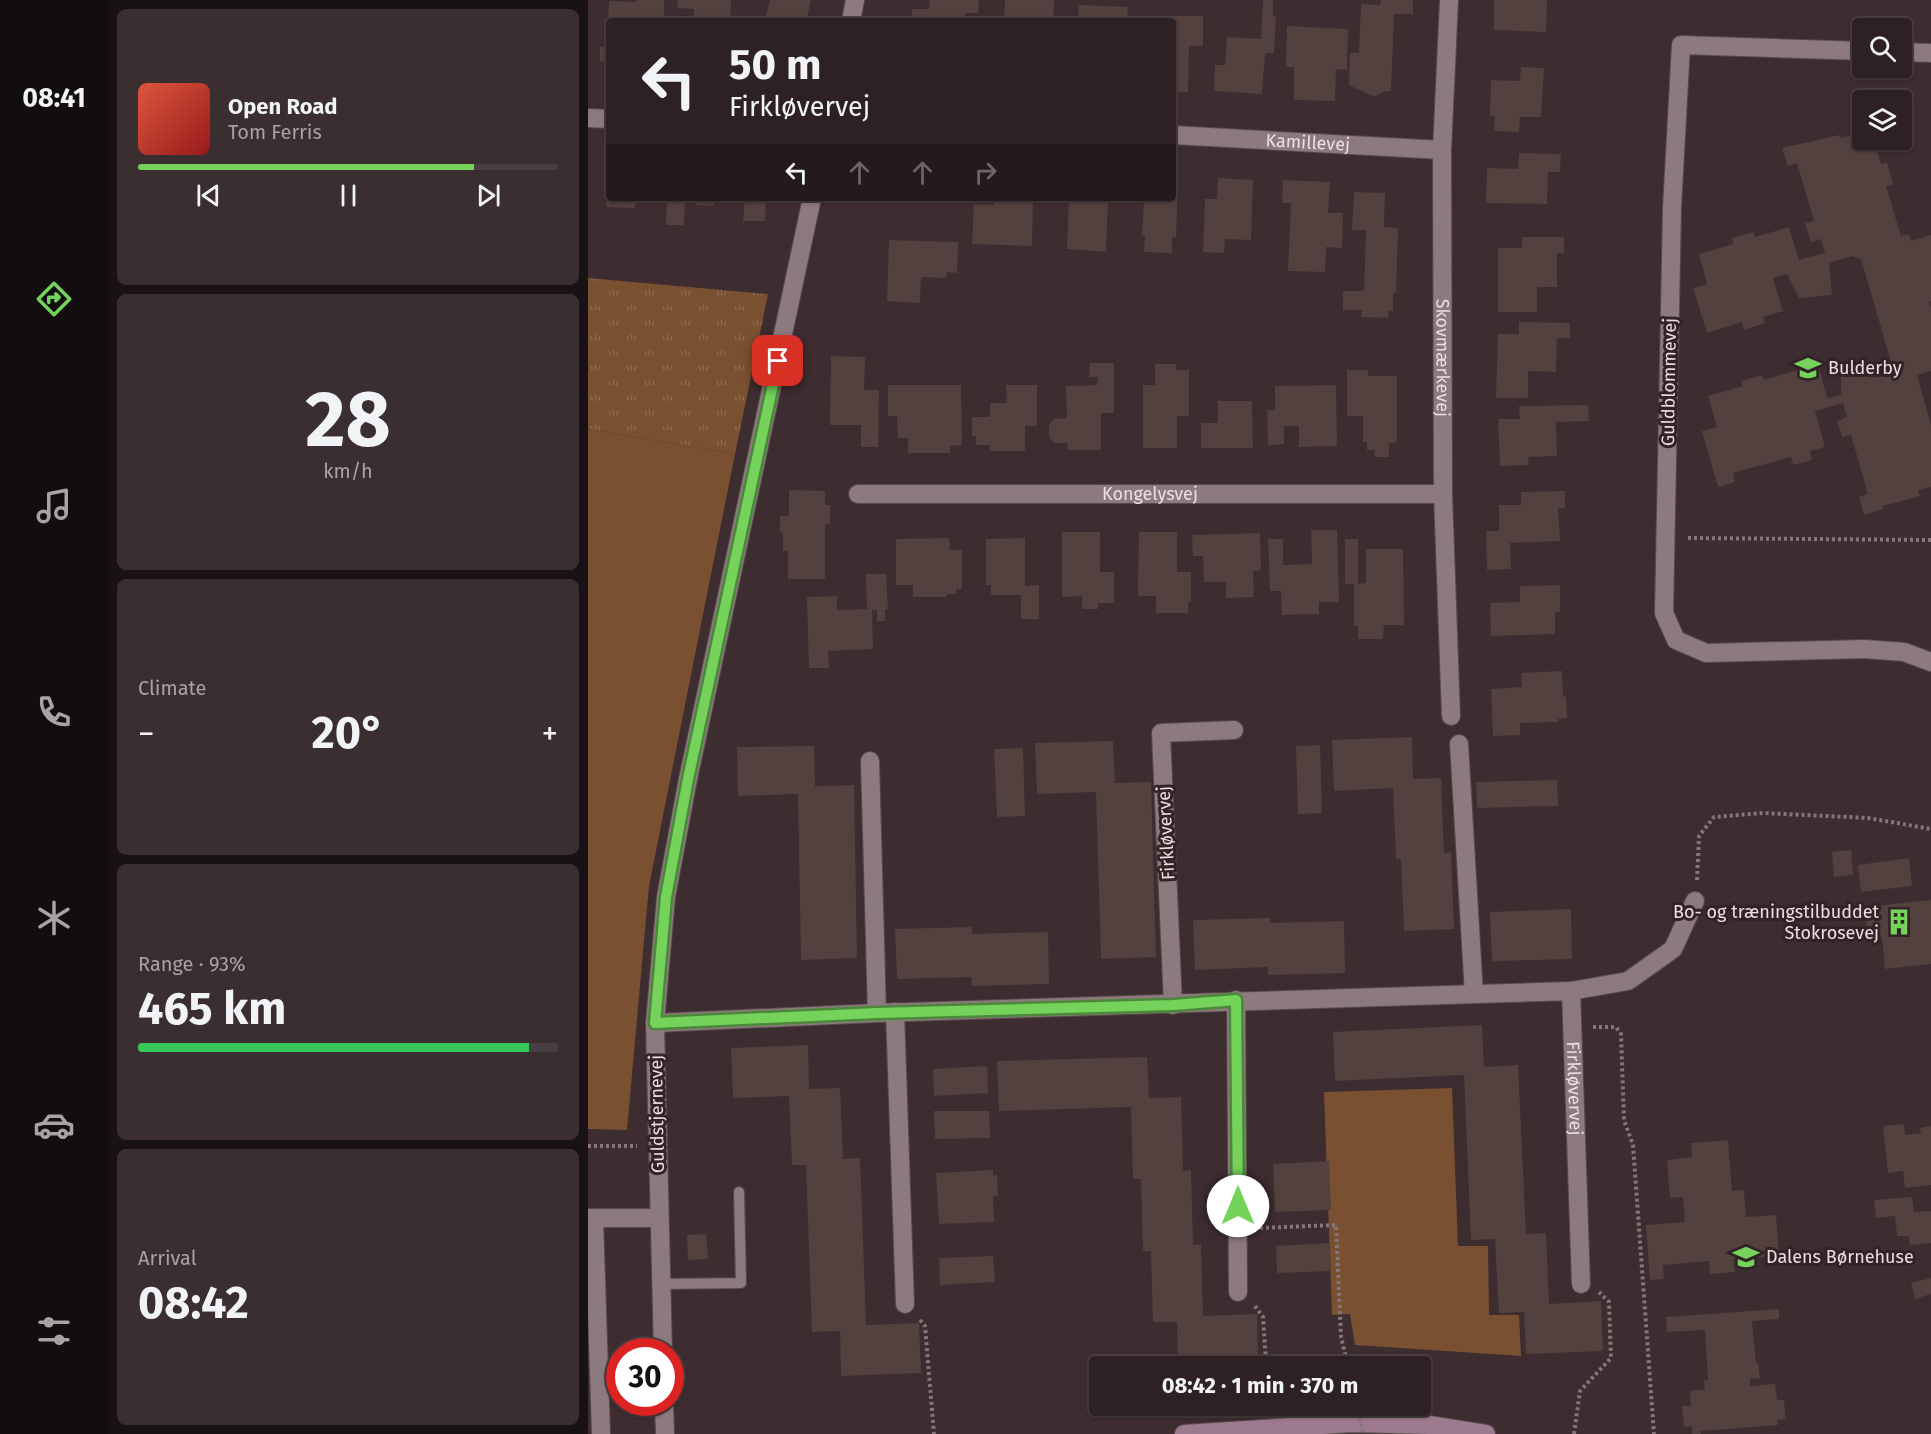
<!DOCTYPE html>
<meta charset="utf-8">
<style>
body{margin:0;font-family:"Fira Sans",sans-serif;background:#3a2e31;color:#f1f3f6;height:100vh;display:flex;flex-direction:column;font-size:22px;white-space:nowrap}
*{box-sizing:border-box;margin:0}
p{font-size:20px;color:#a7a3a6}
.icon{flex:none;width:33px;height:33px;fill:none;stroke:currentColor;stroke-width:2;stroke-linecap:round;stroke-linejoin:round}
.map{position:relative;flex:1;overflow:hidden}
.details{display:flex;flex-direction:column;gap:9px;padding:9px;background:#191214;width:480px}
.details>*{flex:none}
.top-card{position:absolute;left:18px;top:18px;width:570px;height:183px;border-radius:6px;box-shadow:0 2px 4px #0004,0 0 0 2px #493e41;background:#2e2124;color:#f1f3f6;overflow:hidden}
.buttons{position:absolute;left:1264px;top:18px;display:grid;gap:12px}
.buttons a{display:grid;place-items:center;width:60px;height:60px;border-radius:6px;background:#2e2124;box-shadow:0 2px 4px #0004,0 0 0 2px #493e41;font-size:30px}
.speed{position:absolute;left:18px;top:1338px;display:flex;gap:12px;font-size:30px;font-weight:700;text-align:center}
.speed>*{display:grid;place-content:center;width:78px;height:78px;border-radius:50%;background:#2e2124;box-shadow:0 2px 4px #0004,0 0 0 2px #493e41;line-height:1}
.speed .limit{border:9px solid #d22;background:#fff;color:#111}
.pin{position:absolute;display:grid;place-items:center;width:51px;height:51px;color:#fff;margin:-26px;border-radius:12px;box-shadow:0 3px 9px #0006}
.me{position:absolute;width:66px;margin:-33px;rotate:0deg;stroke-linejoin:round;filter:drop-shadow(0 0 4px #0008)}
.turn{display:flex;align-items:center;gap:21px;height:126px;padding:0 24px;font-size:27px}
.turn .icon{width:78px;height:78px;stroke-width:2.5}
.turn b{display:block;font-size:42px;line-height:51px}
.lanes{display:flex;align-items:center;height:57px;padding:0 24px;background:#0003;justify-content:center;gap:30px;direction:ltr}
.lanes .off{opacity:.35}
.big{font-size:45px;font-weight:700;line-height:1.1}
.details .card{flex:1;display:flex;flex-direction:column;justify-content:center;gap:9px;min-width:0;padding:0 21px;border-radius:9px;background:#3a2e31}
.details .dial{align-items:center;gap:0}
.dial b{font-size:78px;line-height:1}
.song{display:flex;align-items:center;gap:18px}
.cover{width:72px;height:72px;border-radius:9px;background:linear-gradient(135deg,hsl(10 70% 55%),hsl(0 70% 35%))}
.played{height:6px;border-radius:3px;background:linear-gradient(90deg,#75d25b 80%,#493e41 80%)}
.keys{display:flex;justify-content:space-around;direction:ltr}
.heat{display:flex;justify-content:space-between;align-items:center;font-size:33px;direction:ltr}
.charge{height:9px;border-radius:4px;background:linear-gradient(90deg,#34c759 93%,#493e41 0)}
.trip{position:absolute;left:501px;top:1356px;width:342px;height:60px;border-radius:6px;background:#2e2124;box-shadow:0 2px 4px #0004,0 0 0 2px #493e41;font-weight:700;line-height:60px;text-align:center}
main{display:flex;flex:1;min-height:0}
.tabs{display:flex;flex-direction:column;width:108px;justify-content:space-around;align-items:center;background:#120d0e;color:#a7a3a6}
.tabs .icon{width:42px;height:42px}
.tabs .on{color:#75d25b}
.tabs b{font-size:27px;color:#f1f3f6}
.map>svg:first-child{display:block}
.grass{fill:url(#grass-tufts)}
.green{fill:#795030}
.building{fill:#52413e}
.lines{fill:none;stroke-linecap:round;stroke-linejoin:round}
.lane-casing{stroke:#574a4d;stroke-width:12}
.street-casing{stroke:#574a4d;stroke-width:20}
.secondary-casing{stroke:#574a4d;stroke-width:20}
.path{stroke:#847679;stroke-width:4;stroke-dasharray:3 3;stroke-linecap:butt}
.lane{stroke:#8d7a7e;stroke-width:10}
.street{stroke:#8d7a7e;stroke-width:18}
.secondary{stroke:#9e7a8f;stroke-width:18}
.path-bridge{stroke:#847679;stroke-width:4;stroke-dasharray:3 3;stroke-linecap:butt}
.route-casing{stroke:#4c883b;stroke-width:15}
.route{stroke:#75d25b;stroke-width:10}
.labels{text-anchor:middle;stroke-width:6;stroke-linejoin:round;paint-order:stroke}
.street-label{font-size:18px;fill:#eadfe2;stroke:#322326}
.poi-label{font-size:18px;fill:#eadfe2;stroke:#322326;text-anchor:start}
</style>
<main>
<nav class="tabs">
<b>08:41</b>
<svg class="icon on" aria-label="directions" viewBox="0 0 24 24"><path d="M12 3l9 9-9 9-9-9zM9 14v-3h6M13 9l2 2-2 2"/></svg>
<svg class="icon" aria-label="music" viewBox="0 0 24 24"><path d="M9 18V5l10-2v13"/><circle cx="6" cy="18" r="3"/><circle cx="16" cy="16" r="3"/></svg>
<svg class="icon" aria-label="phone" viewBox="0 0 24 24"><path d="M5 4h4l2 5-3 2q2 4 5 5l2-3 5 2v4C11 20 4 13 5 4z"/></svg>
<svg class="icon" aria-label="climate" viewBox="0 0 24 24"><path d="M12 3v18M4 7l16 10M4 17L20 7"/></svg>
<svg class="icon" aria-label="car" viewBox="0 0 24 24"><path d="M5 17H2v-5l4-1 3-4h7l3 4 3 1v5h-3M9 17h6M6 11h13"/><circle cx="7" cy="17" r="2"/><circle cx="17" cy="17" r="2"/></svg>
<svg class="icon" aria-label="filters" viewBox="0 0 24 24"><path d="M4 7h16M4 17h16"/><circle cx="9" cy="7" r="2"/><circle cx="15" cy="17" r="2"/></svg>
</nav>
<section class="details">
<div class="card">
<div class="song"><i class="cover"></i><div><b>Open Road</b><p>Tom Ferris</p></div></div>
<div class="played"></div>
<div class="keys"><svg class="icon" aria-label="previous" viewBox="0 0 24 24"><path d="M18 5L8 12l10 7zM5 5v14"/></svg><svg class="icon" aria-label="pause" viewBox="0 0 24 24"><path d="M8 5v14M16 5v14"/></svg><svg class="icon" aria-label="next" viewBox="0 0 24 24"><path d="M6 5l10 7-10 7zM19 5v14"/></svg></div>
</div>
<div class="card dial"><b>28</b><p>km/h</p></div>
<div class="card"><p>Climate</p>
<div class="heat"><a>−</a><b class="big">20°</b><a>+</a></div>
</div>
<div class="card"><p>Range · 93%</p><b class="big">465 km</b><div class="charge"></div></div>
<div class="card"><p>Arrival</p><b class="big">08:42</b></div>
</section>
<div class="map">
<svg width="1343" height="1434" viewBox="0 0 1343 1434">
<defs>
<pattern id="grass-tufts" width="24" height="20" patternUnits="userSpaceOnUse" patternTransform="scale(1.5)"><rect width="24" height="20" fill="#795030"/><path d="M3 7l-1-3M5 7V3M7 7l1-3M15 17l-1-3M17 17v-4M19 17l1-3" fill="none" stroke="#8c694e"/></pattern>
</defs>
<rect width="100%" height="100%" fill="#3d2c30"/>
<!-- grass -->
<polygon class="grass" points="0,278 180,294 147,454 0,429"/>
<!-- green -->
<g class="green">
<polygon points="0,429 147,454 61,886 39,1130 0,1129"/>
<polygon points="864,1088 870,1246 900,1246 901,1315 931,1315 933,1356 767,1345 762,1314 744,1315 736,1092"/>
</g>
<!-- building -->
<g class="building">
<polygon points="48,0 76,0 76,21 20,21 21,1 48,2"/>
<polygon points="90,0 143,0 142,21 106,21 106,9 89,8"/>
<polygon points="182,0 223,0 218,21 177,21"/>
<polygon points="342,0 391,0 390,13 377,13 377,21 324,21 324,9 341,9"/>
<polygon points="417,0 466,0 465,21 416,21"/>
<polygon points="675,0 685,0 685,15 688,16 686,53 677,53 674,94 626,91 627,65 637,65 639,37 673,39"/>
<polygon points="793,0 825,0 825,14 806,14 803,91 797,91 786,97 761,85 762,53 771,53 773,4 792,5"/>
<polygon points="906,0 959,0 958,32 906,30"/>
<polygon points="491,5 540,7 539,21 490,21"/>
<polygon points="564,16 615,16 615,46 601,46 600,92 585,92 585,21 564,21"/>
<polygon points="699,26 760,29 759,70 748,69 747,101 706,100 706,67 698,67"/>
<polygon points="12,47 21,47 21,68 19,68 19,62 12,61"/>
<polygon points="933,67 956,68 953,117 932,117 931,132 906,131 907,116 902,116 903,80 932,81"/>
<polygon points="1275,132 1275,140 1286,140 1293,164 1299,163 1305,184 1298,186 1313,236 1321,234 1323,241 1343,235 1343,301 1341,302 1343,308 1343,371 1329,375 1343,425 1343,487 1330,490 1332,496 1294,506 1295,509 1276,515 1271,497 1280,494 1263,435 1254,437 1249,421 1259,417 1255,403 1227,411 1237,447 1222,451 1224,460 1205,465 1203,457 1145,473 1147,482 1130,487 1114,431 1129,427 1120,396 1155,386 1153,381 1174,375 1176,380 1230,364 1239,398 1253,395 1253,367 1270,362 1286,378 1306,372 1273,259 1264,256 1241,263 1244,295 1211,298 1199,274 1185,278 1195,311 1175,317 1177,323 1156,330 1154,322 1119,333 1105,288 1119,284 1111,254 1145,244 1144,238 1165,232 1167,237 1201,227 1211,260 1237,253 1233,239 1223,242 1217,223 1226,221 1209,163 1200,166 1194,148 1252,135 1253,138"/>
<polygon points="931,153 973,154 972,172 960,172 959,204 898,203 899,168 930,169"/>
<polygon points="585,176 590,177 588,237 584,237 584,253 556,252 557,236 554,236 556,198 585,198"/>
<polygon points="630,178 665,180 663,240 637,239 636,253 615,252 617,199 629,199"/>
<polygon points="695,180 742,182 740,213 755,213 754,248 738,247 737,272 700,271 703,203 694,203"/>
<polygon points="19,182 21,182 21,198 48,198 47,208 18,207"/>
<polygon points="766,192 797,193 796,227 810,228 808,293 805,293 805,311 801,311 800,318 773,317 774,310 755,310 755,291 776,291 778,230 764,230"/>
<polygon points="79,198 97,198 96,225 78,225"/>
<polygon points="108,198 127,198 126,206 107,205"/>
<polygon points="157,198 178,198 177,221 155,221"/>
<polygon points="406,198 445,198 444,246 384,244 386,204 406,205"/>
<polygon points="481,198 520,198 518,252 479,249"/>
<polygon points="934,237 976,237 976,253 969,253 969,287 949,287 949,312 910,312 910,248 934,248"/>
<polygon points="301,240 370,242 369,273 359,272 358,278 333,277 332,303 299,301"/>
<polygon points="931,322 982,323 982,338 969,338 968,372 940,371 940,398 908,398 910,334 931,334"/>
<polygon points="243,356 277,357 276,390 291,390 290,447 273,447 273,425 242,425"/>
<polygon points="502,363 526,363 526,413 513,413 513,450 480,450 479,443 467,443 461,438 461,424 466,419 479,418 478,386 509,385 510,377 501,377"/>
<polygon points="567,364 588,364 588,370 601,370 601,416 589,416 589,448 555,448 555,385 567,385"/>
<polygon points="759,370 780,370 780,376 809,376 809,442 801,443 801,457 787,457 786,450 779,450 779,442 775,442 775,416 759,416"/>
<polygon points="300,385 373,385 374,445 362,446 362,453 320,453 320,438 310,438 309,416 300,416"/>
<polygon points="418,385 449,385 449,426 437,426 437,451 402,451 402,445 388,445 388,436 384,436 384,417 402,417 402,403 419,403"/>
<polygon points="748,385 749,446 711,447 711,426 696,426 696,444 680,445 679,410 687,410 687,386"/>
<polygon points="630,401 664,401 665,448 613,448 613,423 630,423"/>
<polygon points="1000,405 1001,421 968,422 969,456 940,457 941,465 912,466 910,419 932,419 931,406"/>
<polygon points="201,490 237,491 237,505 242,505 242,524 237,524 237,579 200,579 200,551 195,551 195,532 192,533 192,516 201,516"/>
<polygon points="977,491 977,508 970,508 972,541 922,543 923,569 899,570 898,531 911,531 911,505 933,505 933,492"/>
<polygon points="723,530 749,530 751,602 731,602 731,614 694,615 693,591 682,591 680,539 695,539 695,565 724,564"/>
<polygon points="474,532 512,532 512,572 526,572 526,603 510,603 510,609 494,609 494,596 474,597"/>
<polygon points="551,532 589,532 589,572 603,572 603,602 600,602 600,613 568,613 568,596 550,596"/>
<polygon points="672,533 673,570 665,571 666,597 638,598 638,582 616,582 615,556 605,556 604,535"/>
<polygon points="361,538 362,550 374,550 374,589 368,589 368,594 359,594 359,597 325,597 325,585 308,585 308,539"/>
<polygon points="437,538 437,586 451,585 451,619 433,619 433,595 403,595 403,585 398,585 398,539"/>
<polygon points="757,539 770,539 770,584 778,583 778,549 815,549 816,625 796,625 795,639 770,639 770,626 766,626 766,584 757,584"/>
<polygon points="278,574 298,574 300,609 297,609 297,621 289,621 289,610 284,610 285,649 240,651 241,668 221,668 219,597 249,596 249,610 279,609"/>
<polygon points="972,585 972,612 967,612 967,634 903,636 902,603 932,602 932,586"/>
<polygon points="974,671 975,697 978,696 979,718 970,719 971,722 932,723 932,735 905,736 903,689 934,687 933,673"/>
<polygon points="824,737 825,779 853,778 856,853 863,852 866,929 816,931 813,859 808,859 805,788 746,791 744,740"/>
<polygon points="525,741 527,783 563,782 568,957 513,959 508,792 449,794 447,743"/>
<polygon points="732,745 734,813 710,814 708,746"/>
<polygon points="226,746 227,786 266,785 269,958 213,960 210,794 150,796 149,747"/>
<polygon points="435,748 437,816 409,817 406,749"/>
<polygon points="969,780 970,806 889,808 888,782"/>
<polygon points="1263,850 1265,875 1246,877 1244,852"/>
<polygon points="1321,858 1324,886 1273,892 1270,865"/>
<polygon points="1343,900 1343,964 1297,969 1294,937 1280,939 1277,907"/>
<polygon points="983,909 984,959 904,961 902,912"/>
<polygon points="682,918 682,923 756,921 757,973 680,975 680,967 607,970 605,920"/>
<polygon points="384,927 384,934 460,932 461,984 384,986 383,977 309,979 307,929"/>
<polygon points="894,1025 896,1067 930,1065 938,1234 958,1233 961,1304 1013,1301 1015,1351 938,1354 936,1312 911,1313 907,1239 883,1240 876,1075 747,1081 745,1032"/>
<polygon points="220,1045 221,1089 252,1088 255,1159 272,1158 278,1325 331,1323 333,1373 253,1376 252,1331 224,1332 218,1165 204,1165 201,1096 145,1098 143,1048"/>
<polygon points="559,1057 561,1098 593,1097 595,1171 603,1170 605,1245 613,1244 615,1316 669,1314 670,1364 590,1366 589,1322 565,1322 563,1251 555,1251 553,1179 545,1179 543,1107 411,1111 409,1061"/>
<polygon points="399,1066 400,1093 346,1096 345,1069"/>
<polygon points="346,1111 401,1111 402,1138 347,1139"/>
<polygon points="1316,1124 1317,1135 1333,1133 1332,1128 1343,1126 1343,1185 1317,1188 1315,1171 1300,1173 1295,1126"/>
<polygon points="1140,1140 1144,1191 1156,1190 1158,1217 1188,1215 1191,1256 1145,1259 1147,1272 1122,1274 1121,1261 1075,1265 1076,1279 1062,1280 1058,1225 1097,1222 1095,1197 1082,1198 1079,1160 1104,1157 1103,1143"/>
<polygon points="741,1161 743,1210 687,1212 685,1164"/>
<polygon points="405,1170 405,1175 409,1175 410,1196 405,1196 406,1222 351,1224 348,1173"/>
<polygon points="1324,1197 1326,1212 1343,1211 1343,1243 1322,1245 1321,1236 1309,1236 1307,1216 1288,1218 1286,1200"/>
<polygon points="118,1234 120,1259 100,1260 99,1235"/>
<polygon points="742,1243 743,1271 689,1273 688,1246"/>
<polygon points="405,1256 407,1282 352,1285 351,1258"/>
<polygon points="1343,1278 1343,1294 1327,1299 1323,1283"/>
<polygon points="1191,1309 1191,1319 1164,1321 1168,1363 1170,1363 1172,1378 1162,1379 1162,1386 1187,1384 1189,1400 1196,1400 1198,1419 1189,1420 1190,1425 1113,1431 1113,1434 1104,1434 1104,1426 1096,1427 1094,1406 1103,1406 1102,1391 1117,1389 1116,1381 1120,1380 1117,1330 1079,1332 1078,1317"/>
</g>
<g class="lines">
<!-- lane casing -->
<g class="lane-casing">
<polyline id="lane" points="73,1284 153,1283 151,1192"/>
</g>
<!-- street casing -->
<g class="street-casing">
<g id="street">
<path id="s1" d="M861,0l-7,150 1,344 8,222"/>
<polyline points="263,21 267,0"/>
<polyline points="1275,51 1093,45 1084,208 1076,613 1088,640 1118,653 1276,649 1316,652 1343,662"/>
<polyline points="1314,52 1343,53"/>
<polyline points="0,118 21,119"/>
<path id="s2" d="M585,135l269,15"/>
<path id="s3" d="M270,494h585"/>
<polyline points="871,744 886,994"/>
<polyline points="282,761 289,1013"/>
<polyline points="983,991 1040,981 1085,949 1107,901"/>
<polyline points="648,1000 650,1292"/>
<polyline points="585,1005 573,733 646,730"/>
<polyline points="307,1012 317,1304"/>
<path id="s4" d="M67,1023l222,-10 694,-22 10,293"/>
<polyline points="0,1218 71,1218"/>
<polyline points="6,1218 13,1434"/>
<polyline points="75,1352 67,1023 78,897 100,779 224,198"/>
<polyline points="76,1402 77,1434"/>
</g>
</g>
<!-- secondary casing -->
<g class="secondary-casing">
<polyline id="secondary" points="596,1434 764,1423 841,1425 898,1434"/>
</g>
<!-- path -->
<g class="path">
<polyline points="1100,538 1343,540"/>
<polyline points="1109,880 1111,836 1126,817 1175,813 1280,818 1343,829"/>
<polyline points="1005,1027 1028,1027 1033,1034 1036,1120 1045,1145 1066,1434"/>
<polyline points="0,1146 49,1146"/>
<polyline points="672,1228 748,1225 753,1337 760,1366"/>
<polyline points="667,1306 675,1317 678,1362 673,1366"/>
<polyline points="332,1320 337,1326 346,1434"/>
<polyline points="986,1434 992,1391 1023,1358 1021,1302 1011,1292"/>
</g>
<!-- lane -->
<use href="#lane" class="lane"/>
<!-- street -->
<use href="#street" class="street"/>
<!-- secondary -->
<use href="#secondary" class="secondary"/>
<!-- path-bridge -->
<polyline class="path-bridge" points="769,1406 775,1434"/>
</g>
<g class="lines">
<!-- route casing -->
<g class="route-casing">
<polyline id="route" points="190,361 100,779 78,897 67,1023 289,1013 585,1005 648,1000 650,1206"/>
</g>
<!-- route -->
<use href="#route" class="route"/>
</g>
<!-- icons -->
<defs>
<g id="school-bare" transform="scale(2.07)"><path d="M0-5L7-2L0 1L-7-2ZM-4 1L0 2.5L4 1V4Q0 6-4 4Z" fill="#75d25b" stroke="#322326" stroke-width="2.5" paint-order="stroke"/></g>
<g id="building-bare" transform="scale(2.07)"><path d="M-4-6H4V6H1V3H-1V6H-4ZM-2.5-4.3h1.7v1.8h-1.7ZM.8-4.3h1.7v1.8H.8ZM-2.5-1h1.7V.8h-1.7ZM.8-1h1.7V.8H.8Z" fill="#75d25b" stroke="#322326" stroke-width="2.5" paint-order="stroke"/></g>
</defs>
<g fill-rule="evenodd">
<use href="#school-bare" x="1220" y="368"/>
<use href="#building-bare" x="1311" y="922"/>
<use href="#school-bare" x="1158" y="1257"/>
</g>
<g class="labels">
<!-- street labels -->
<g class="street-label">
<text dy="6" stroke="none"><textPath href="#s2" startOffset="135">Kamillevej</textPath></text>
<text dy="6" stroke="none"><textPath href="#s1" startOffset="358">Skovmærkevej</textPath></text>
<text transform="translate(1081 382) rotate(-89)" y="6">Guldblommevej</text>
<text dy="6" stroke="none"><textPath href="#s3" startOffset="292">Kongelysvej</textPath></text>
<text transform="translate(578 833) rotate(-93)" y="6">Firkløvervej</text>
<text dy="6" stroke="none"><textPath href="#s4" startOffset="1014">Firkløvervej</textPath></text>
<text transform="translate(69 1114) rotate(-91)" y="6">Guldstjernevej</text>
</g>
<!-- poi labels -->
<g class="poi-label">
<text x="1240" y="374">Bulderby</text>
<text x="1291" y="918" text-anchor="end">Bo- og træningstilbuddet<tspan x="1291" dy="21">Stokrosevej</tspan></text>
<text x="1178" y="1263">Dalens Børnehuse</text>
</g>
</g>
</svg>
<div class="buttons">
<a><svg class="icon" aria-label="search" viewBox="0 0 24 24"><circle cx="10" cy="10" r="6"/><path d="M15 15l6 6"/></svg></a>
<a><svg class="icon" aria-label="layers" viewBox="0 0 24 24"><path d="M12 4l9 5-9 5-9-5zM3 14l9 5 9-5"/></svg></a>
</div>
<div class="speed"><div class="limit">30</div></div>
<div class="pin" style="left:190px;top:361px;background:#d93025"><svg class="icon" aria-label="arrive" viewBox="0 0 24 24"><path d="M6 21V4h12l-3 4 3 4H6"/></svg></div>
<svg class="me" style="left:650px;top:1206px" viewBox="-20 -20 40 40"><circle r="19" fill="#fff"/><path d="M0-13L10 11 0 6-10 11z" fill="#75d25b"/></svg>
<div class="trip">08:42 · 1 min · 370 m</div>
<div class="top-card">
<div class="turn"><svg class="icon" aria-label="left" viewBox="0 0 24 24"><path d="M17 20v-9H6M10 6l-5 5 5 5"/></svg><div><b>50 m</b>Firkløvervej</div></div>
<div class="lanes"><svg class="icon" aria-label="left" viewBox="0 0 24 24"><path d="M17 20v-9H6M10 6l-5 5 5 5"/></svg><svg class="icon off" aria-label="ahead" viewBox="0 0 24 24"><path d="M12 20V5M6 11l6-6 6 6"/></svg><svg class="icon off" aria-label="ahead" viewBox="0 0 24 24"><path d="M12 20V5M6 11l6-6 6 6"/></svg><svg class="icon off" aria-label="right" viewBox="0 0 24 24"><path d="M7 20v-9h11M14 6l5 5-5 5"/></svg></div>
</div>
</div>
</main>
